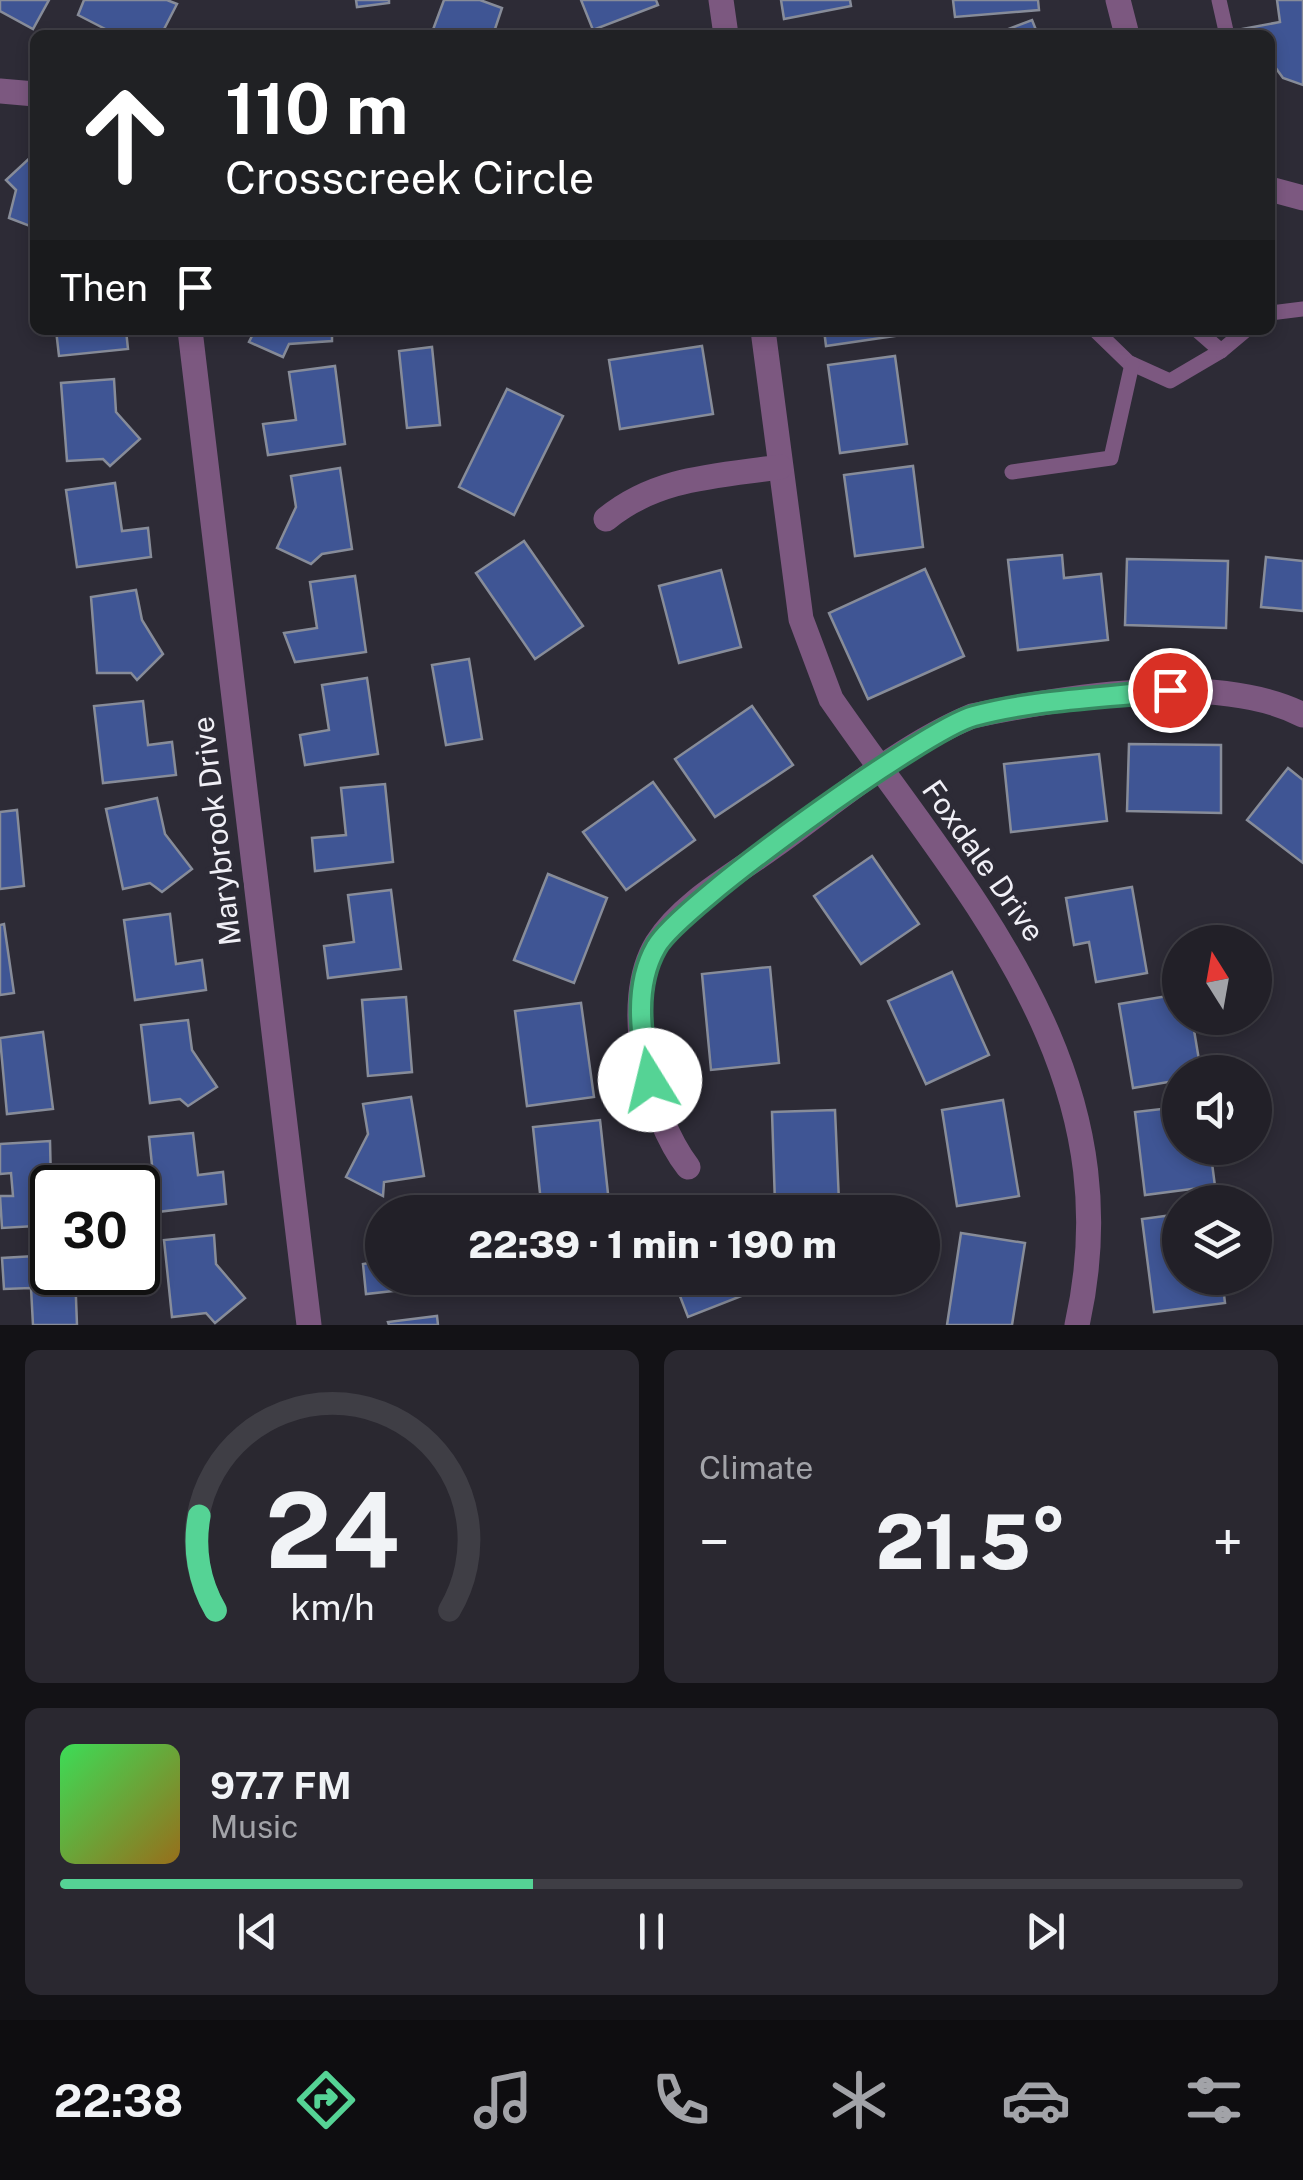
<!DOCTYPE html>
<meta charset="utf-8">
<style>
body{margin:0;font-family:"Public Sans",sans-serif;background:#2a2830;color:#f1f3f6;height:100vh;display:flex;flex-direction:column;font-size:38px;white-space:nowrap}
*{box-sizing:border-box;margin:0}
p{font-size:32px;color:#a2a3a8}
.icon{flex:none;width:55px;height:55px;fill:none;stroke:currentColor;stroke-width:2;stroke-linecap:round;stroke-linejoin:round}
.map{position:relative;height:1325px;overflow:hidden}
.panel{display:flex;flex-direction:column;gap:25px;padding:25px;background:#131216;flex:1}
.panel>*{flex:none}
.hud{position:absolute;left:30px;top:30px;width:1245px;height:305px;border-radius:15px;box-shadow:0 5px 15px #0003,0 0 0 2px #3f3e45;background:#202124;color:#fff;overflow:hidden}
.needle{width:65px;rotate:349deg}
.buttons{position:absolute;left:1162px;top:925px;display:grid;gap:20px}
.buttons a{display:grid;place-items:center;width:110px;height:110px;border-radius:50%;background:#222028;box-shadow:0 5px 15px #0003,0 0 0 2px #3f3e45;font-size:50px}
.speed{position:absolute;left:30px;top:1165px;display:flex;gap:20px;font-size:50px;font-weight:700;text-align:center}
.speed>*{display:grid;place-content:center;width:130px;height:130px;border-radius:50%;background:#222028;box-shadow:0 5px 15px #0003,0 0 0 2px #3f3e45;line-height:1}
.speed .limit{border:5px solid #111;border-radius:15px;background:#fff;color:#111}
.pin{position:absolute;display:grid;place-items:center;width:85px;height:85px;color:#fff;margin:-42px;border:5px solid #fff;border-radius:50%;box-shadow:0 2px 10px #0007}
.me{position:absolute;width:110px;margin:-55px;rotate:351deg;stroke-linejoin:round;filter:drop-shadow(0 0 8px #0008)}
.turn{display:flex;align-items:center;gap:35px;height:210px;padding:0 30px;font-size:45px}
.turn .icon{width:130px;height:130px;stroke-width:2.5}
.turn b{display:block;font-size:70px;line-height:85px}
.then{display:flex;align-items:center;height:95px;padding:0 30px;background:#0003;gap:20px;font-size:38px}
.big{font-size:75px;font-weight:800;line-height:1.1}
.panel .widget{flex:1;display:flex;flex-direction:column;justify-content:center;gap:15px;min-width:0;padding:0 35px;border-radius:15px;background:#2a2830}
.panel .dial{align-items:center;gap:0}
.dial svg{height:260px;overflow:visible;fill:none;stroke:#3f3e45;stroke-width:7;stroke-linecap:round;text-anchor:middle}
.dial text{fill:#f1f3f6;stroke:none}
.song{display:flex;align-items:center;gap:30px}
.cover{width:120px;height:120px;border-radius:15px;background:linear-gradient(135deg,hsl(130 70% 55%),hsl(40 70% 35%))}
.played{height:10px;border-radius:5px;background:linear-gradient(90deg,#55d395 40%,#3f3e45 40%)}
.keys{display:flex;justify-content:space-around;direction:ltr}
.heat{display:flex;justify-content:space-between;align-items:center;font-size:55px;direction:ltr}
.panel .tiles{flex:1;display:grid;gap:25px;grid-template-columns:1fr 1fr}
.widget:last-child{grid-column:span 2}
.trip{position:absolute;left:365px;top:1195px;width:575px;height:100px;border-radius:50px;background:#222028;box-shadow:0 5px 15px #0003,0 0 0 2px #3f3e45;font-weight:800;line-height:100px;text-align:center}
.tab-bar{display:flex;height:160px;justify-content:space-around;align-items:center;background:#0e0d10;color:#a2a3a8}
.tab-bar .icon{width:70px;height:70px}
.tab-bar .current{color:#55d395}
.tab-bar b{font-size:45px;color:#f1f3f6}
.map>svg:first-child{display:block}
.building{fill:#3f5594;stroke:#878c99;stroke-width:2.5}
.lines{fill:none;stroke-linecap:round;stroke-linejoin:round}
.service{stroke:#7c5880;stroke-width:15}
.minor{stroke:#7c5880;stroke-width:25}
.route-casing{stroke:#378961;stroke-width:25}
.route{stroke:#55d395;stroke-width:18}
.labels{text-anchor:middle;stroke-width:10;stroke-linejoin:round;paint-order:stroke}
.street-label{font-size:30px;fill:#f0eff6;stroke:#2d2b36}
</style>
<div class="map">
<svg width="1303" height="1325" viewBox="0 0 1303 1325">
<rect width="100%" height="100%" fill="#2d2b36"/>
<!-- building -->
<g class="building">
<polygon points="0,0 49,0 33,29 0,11"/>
<polygon points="84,0 167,0 177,4 161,35 117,35 78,15"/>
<polygon points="356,0 389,0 389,3 357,7"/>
<polygon points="444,0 480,0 502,8 493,35 431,35"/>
<polygon points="581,0 656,0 658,5 593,30"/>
<polygon points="781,0 850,0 851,6 784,19"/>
<polygon points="953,0 1038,0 1039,10 955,17"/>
<polygon points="1277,0 1303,0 1303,85 1283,78 1270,60 1270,35 1210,35 1280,22"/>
<polygon points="1032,20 1038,35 993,35"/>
<polygon points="35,153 35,228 9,218 16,190 6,180"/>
<polygon points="56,330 126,330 128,349 59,356"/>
<polygon points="255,330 332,330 332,341 289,344 283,357 249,342"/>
<polygon points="824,330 894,330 895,336 826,346"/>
<polygon points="702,346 713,414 620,429 609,360"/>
<polygon points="432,347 440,425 407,428 399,351"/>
<polygon points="895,356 907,444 840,453 828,365"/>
<polygon points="335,366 345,444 268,455 263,424 296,420 289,372"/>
<polygon points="114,379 116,412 140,439 110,466 103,459 67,461 61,383"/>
<polygon points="507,389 563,416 514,515 459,487"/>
<polygon points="913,466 923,547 855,556 844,475"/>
<polygon points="340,468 352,549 322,554 311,564 277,548 296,507 291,476"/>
<polygon points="115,483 122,531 148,528 151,557 77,567 66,490"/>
<polygon points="524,541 583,626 535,659 476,573"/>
<polygon points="1062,555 1064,578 1101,574 1108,640 1018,650 1008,560"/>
<polygon points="1266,557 1303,561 1303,611 1261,607"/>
<polygon points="1127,559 1228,561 1226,628 1125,625"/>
<polygon points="925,569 964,656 868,699 829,613"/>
<polygon points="721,570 741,647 679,663 659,586"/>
<polygon points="355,576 366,652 295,662 284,633 317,628 310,582"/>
<polygon points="136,590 142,620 163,654 137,680 131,673 97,673 91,597"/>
<polygon points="469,659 482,739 446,745 432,665"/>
<polygon points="367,678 378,754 305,765 300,735 329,730 322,685"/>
<polygon points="143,701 148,745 172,742 176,775 103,783 94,706"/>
<polygon points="752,706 793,765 715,817 675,759"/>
<polygon points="1129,744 1221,745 1221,813 1127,811"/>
<polygon points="1099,754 1107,821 1011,832 1004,764"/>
<polygon points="1288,768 1303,780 1303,863 1247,820"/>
<polygon points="653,782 695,840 626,890 583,832"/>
<polygon points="385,784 393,862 315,871 312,838 346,835 341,788"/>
<polygon points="157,798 165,834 192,869 162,892 150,883 123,889 106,809"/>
<polygon points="17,810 24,886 0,889 0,812"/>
<polygon points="872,856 919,924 861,964 814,896"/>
<polygon points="548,874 607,898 574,983 514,960"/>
<polygon points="1132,887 1147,973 1096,982 1089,942 1074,945 1066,898"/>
<polygon points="391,890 401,969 328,978 324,946 354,942 348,895"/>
<polygon points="170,914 176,964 202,960 206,990 135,1000 124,920"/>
<polygon points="4,924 14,993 0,995 0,925"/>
<polygon points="770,967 779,1063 711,1070 702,974"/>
<polygon points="952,972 989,1055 926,1084 888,1001"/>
<polygon points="1180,994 1180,1018 1192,1018 1201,1072 1180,1072 1180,1080 1133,1088 1119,1004"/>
<polygon points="406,997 412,1072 368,1076 362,1000"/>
<polygon points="581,1003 594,1097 527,1106 515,1011"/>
<polygon points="188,1020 192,1050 217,1087 188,1106 180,1099 150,1103 141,1025"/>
<polygon points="43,1032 53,1109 7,1114 0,1038"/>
<polygon points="411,1097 424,1176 384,1182 383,1196 346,1177 368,1134 363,1104"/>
<polygon points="1003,1100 1019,1196 957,1206 942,1110"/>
<polygon points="1180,1107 1180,1148 1210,1148 1215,1186 1145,1195 1135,1112"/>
<polygon points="835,1110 839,1202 775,1204 772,1112"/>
<polygon points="600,1120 610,1212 542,1212 533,1127"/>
<polygon points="193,1133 198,1175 223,1172 226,1204 157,1212 149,1137"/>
<polygon points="50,1141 52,1225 2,1228 0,1196 13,1196 11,1173 0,1174 0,1144"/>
<polygon points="433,1207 433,1212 389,1212 389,1211"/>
<polygon points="1180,1214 1180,1278 1222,1278 1225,1303 1154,1312 1142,1219"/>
<polygon points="961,1233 1025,1243 1012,1325 947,1325"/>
<polygon points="214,1235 216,1264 245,1298 215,1323 206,1313 172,1317 164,1240"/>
<polygon points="52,1255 52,1272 75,1272 77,1325 33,1325 31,1288 4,1289 2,1258"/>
<polygon points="382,1261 382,1278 456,1278 456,1284 366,1294 363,1264"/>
<polygon points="673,1278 787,1278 688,1317"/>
<polygon points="437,1316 438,1325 389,1325 388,1322"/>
</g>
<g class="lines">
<!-- service -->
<g class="service">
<polyline points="1219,0 1226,31"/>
<polyline points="1270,313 1303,309"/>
<polyline points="1095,330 1128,362 1170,381 1221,351 1246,330"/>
<polyline points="1197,330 1221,351"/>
<polyline points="1012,472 1111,458 1132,364"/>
</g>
<!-- minor -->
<g class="minor">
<polyline points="721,0 726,35"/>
<polyline points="1118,0 1127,35"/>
<polyline points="0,91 35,94"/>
<polyline points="1270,189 1303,198"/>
<polyline points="190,330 309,1325"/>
<path d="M763,330l38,289 30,80c134,194 304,368 246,626"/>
<path d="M606,519c51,-42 112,-43 174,-52"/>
<path d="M688,1167c-39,-51 -68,-164 -31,-224 26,-41 79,-69 117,-97 63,-45 126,-100 198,-130 92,-19 245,-45 331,-1"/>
</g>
</g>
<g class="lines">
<!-- route casing -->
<g class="route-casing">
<path id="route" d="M650,1080c-9,-43 -17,-93 6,-133 22,-41 271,-219 318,-231 63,-17 132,-18 196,-26"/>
</g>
<!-- route -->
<use href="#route" class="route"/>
</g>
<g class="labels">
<!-- street labels -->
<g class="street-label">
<text transform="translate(217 831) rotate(-97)" y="10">Marybrook Drive</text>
<text transform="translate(983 861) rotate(55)" y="10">Foxdale Drive</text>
</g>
</g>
</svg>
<div class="buttons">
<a><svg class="needle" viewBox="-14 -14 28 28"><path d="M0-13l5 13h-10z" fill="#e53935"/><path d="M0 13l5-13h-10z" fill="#a2a3a8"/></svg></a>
<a><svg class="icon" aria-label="sound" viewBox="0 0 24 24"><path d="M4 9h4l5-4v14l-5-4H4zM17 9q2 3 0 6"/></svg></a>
<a><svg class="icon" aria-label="layers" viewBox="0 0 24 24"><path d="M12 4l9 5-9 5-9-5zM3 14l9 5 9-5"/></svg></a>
</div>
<div class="speed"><div class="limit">30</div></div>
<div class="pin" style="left:1170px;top:690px;background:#d93025"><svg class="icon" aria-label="arrive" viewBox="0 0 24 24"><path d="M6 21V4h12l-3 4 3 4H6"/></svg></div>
<svg class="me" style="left:650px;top:1080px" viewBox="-20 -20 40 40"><circle r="19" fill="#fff"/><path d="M0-13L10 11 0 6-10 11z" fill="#55d395"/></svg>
<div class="trip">22:39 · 1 min · 190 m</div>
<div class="hud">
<div class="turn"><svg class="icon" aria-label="ahead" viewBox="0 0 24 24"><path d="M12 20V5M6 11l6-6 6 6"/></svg><div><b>110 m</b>Crosscreek Circle</div></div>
<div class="then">Then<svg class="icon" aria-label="arrive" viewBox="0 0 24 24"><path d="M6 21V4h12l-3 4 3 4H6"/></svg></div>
</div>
</div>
<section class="panel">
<div class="tiles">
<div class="widget dial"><svg viewBox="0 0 100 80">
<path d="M14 69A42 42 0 1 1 86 69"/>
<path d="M14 69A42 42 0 0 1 9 40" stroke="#55d395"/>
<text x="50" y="56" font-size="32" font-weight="700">24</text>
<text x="50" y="72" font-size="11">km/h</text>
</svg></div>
<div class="widget"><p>Climate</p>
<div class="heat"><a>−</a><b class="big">21.5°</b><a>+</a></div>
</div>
<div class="widget">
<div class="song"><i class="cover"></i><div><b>97.7 FM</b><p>Music</p></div></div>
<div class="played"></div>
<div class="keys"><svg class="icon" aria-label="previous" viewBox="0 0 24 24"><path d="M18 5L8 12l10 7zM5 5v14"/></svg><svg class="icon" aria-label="pause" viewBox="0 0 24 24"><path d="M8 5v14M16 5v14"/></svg><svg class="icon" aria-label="next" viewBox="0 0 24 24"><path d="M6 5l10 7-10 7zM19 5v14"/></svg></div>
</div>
</div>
</section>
<nav class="tab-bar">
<b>22:38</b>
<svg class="icon current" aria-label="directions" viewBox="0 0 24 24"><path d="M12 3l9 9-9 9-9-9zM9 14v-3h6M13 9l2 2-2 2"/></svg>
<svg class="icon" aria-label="music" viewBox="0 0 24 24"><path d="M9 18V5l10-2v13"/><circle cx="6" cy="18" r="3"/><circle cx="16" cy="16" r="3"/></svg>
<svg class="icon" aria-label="phone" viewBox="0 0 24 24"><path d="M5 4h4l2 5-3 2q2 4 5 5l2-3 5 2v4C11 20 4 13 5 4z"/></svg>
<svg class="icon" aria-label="climate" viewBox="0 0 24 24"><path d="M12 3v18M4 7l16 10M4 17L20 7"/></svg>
<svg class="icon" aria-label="car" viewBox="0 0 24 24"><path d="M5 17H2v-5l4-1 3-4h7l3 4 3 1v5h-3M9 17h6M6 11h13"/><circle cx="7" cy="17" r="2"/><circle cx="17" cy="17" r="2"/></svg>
<svg class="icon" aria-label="filters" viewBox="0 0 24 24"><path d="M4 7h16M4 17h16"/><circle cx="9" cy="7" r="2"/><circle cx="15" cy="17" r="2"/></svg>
</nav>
